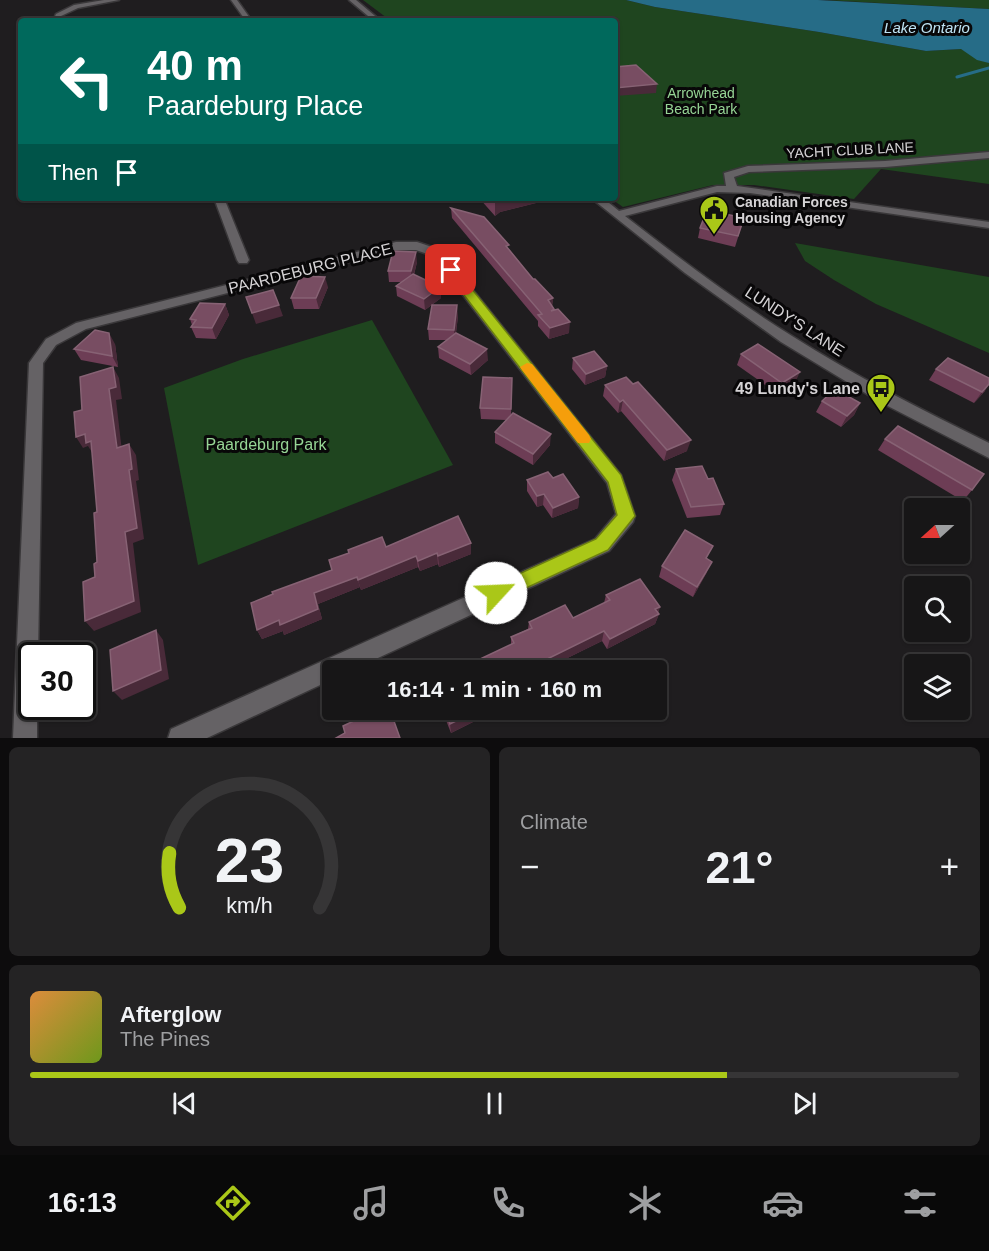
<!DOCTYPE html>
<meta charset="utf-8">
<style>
body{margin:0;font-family:Helvetica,sans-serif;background:#242324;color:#f1f3f6;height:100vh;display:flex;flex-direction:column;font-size:22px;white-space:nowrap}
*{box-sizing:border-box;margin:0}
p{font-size:20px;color:#9e9fa1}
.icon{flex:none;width:33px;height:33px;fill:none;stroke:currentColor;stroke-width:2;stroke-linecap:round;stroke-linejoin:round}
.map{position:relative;height:738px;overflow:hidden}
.sheet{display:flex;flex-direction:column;gap:9px;padding:9px;background:#0d0c0d;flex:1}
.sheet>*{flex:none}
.hud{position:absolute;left:18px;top:18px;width:600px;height:183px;border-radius:6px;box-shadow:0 2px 4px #0004,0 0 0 2px #363536;background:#00695c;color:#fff;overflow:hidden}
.needle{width:39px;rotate:249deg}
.tools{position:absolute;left:904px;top:498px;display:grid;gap:12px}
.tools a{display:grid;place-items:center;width:66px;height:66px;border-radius:6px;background:#171617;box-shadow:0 2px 4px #0004,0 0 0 2px #363536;font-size:30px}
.speed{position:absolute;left:18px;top:642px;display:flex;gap:12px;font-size:30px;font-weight:700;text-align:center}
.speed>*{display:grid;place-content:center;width:78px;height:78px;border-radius:50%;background:#171617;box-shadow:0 2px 4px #0004,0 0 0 2px #363536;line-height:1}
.speed .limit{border:3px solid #111;border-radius:9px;background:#fff;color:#111}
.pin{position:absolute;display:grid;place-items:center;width:51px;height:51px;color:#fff;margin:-26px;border-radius:12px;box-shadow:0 3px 9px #0006}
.me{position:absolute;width:66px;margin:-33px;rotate:65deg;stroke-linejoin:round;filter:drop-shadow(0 0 4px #0008)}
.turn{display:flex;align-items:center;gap:21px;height:126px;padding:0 30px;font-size:27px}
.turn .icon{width:78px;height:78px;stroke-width:2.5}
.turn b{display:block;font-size:42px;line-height:51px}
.then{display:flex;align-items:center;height:57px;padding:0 30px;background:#0003;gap:12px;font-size:22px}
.big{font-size:45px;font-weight:700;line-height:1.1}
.sheet .card{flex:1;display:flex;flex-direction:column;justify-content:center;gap:9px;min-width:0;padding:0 21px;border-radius:9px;background:#242324}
.sheet .dial{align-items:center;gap:0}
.dial svg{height:156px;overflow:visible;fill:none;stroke:#363536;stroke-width:7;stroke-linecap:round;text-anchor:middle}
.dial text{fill:#f1f3f6;stroke:none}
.song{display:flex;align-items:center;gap:18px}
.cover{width:72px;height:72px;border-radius:9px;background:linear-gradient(135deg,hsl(30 70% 55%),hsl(80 70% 35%))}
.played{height:6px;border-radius:3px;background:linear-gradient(90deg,#aac718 75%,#363536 75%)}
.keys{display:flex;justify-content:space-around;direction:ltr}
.heat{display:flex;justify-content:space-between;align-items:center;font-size:33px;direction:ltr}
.sheet .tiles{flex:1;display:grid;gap:9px;grid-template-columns:1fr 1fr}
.card:last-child{grid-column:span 2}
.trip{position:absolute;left:322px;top:660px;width:345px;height:60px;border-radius:6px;background:#171617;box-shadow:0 2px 4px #0004,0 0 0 2px #363536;font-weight:700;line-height:60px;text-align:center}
.dock{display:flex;height:96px;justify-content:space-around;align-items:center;background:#090909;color:#9e9fa1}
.dock .icon{width:42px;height:42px}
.dock .selected{color:#aac718}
.dock b{font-size:27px;color:#f1f3f6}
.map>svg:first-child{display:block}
.green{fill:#1f451f}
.water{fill:#266c87}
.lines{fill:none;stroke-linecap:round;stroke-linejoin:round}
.stream{stroke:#266c87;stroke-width:3}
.minor-casing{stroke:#3a383a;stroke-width:3}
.minor{fill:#656265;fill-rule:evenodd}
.wall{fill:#6d3d55}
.shaded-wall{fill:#492a39}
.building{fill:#784d62;stroke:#876274;stroke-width:1.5}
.route{fill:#aac718;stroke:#6e8110;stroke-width:1.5}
.slow{fill:#f59e0b}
.labels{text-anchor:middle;stroke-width:6;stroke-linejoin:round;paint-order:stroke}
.far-park-label{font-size:14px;fill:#96d595;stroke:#080708}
.far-street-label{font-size:14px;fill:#d5d3d5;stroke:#080708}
.far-poi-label{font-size:14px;font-weight:bold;fill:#d5d3d5;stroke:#080708;text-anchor:start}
.far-water-label{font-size:15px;font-style:italic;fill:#bfe4f4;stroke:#080708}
.street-label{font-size:16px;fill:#d5d3d5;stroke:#080708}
.poi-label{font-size:16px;font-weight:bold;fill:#d5d3d5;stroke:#080708;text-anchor:end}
.park-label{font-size:16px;fill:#96d595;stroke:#080708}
</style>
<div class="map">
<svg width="989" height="738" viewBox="0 0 989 738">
<rect width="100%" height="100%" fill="#1f1d1f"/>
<!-- green -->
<g class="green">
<polygon points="363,0 626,0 655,7 819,32 926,51 961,49 989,63 989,184 881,169 854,199 754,185 713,185 623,207 610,198 615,198 615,21 391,21"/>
<polygon points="825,0 989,0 989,9"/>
<polygon points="795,243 989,277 989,353 876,304 834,280 805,261"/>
<polygon points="372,320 453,465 198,565 164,388 243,359"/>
</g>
<!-- water -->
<polygon class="water" points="626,0 818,0 989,9 989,63 977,60 961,49 926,51 819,32 655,7"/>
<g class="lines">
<!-- stream -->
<polyline class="stream" points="957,77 989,68"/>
<!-- minor casing -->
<g class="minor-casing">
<g id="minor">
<polygon points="104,0 119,0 78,8 61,16 59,21 53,21 56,14 74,5"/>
<polygon points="231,0 237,0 252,21 246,21"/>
<polygon points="349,0 356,0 381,21 374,21"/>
<path d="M989,152v6l-104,9 -136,5 -15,5 3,9 252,36v6l-239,-35 -33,-1 -92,24c54,42 109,84 167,120 63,40 130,74 197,107v15l-109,-56 -99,-60 -96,-69 -94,-75h12l16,13 98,-25h9l-2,-13 24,-7 137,-5z"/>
<polygon points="214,198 224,198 249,260 247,263 239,263 237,260"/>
<polygon points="396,242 417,242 441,250 621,475 635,516 633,522 609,551 352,670 333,670 333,679 207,738 168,738 171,729 595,539 616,514 607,483 433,256 416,250 396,250 86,329 56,345 43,363 38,656 32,656 32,706 37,706 37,738 13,738 29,363 46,339 76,323"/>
</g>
</g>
<!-- minor -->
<use href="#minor" class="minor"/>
</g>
<!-- wall -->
<g class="wall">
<polygon points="479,198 548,198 548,200 500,212 495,216"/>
<polygon points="451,208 509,249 533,279 553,298 552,306 569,333 549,339 538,326 538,321 452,218"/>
<polygon points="744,218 735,247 698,238 700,228"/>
<polygon points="417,262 414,275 440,287 441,298 425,310 397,296 396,286 401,282 389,282 388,271"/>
<polygon points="328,287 319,309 294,309 291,298"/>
<polygon points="225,304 229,315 216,339 196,338 191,327 192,325 190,319"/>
<polygon points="458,316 456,333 488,360 471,375 439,358 438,347 447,340 429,340 428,329"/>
<polygon points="115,344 118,367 81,360 74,349"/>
<polygon points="741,354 795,383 778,394 737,365"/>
<polygon points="573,358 607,366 605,377 585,385 572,369"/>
<polygon points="936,369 985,391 974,403 929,380"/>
<polygon points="512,378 511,416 550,445 533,465 495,443 495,432 506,420 481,419 480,408"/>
<polygon points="605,385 687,451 664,461 621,411 618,413 603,396"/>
<polygon points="822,401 860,403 854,415 841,427 816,412"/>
<polygon points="885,439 972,490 963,501 878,450"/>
<polygon points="676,469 708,479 724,504 720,515 687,518 672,480"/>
<polygon points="553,478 579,497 578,508 552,518 543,505 537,507 527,491 527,480"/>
<polygon points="471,543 471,554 439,567 438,564 420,571 418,567 361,590 360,587 318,604 322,619 284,635 283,631 262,639 257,630 332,570 386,547"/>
<polygon points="707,559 707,572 693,597 659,577 662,566"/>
<polygon points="606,595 660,607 658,613 659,614 655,624 607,649 602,641 543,670 457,670 511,645 511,637 528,629 529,622 573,618 604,603"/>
<polygon points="442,710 497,710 451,733"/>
</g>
<!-- shaded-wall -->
<g class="shaded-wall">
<polygon points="657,84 656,93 615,96 615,88"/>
<polygon points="495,198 548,198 548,200 500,212 495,216"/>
<polygon points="416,252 417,262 412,282 411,271"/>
<polygon points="325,277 328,287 319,309 316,298"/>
<polygon points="440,287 441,298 425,310 424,299"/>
<polygon points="553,298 552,309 548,300"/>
<polygon points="225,304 229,315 216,339 212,328"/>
<polygon points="279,305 283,316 256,324 252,313"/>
<polygon points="457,305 458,316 455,340 454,330"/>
<polygon points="570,322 569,333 549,339 550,328"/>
<polygon points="109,333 115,344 118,367 112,356"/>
<polygon points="487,349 488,360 471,375 470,364"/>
<polygon points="607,366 605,377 585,385 586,374"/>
<polygon points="113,367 119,378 122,399 116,400 123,460 117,448 109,389"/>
<polygon points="800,372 795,383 778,394 782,383"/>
<polygon points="989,384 985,391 974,403 982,392"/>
<polygon points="623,400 621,411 618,413 620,402"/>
<polygon points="860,403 854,415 841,427 847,416"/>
<polygon points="85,434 91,441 93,454 88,446 83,448 76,437"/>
<polygon points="551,434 550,445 533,465 533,454"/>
<polygon points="691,440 687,451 664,461 667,450"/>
<polygon points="129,444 136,455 139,480 136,481 144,539 133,543 141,612 94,631 85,621 125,532 129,470"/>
<polygon points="544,494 543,505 537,507 537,496"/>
<polygon points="579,497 578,508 552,518 553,508"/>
<polygon points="471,543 471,554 439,567 438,556"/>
<polygon points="437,553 438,564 420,571 418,561"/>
<polygon points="416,556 418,567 361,590 358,580"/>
<polygon points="712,562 707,572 693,597 697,587"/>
<polygon points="357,577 360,587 318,604 322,619 284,635 283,631 262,639 257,630 279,620 314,593"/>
<polygon points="660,607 657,615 659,614 655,624 607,649 610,639"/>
<polygon points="156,630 163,640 169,679 122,700 113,691"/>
<polygon points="604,631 602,641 543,670 525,670"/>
<polygon points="479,710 497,710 451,733 450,724"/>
</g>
<!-- building -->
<g class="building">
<polygon points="636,65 657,84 615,88 615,67"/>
<polygon points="451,208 484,217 509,245 506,246 533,279 535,279 553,298 548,300 554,309 551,311 558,309 570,322 550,328 538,315 542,314"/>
<polygon points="707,210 744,218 738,236 700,228"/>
<polygon points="393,251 416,252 411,271 388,271"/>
<polygon points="413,274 440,287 424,299 396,286"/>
<polygon points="301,276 325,277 316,298 291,298"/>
<polygon points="273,290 279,305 252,313 246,297"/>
<polygon points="200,303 225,304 212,328 191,327 196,320 190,319"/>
<polygon points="432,305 457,305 454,330 428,329"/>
<polygon points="95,330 109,333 112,356 74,349"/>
<polygon points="456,333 487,349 470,364 438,347"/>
<polygon points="758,344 800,372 782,383 741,354"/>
<polygon points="594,351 607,366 586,374 573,358"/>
<polygon points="948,358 989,378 989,384 982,392 936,369"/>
<polygon points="113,367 116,387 109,389 117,448 129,444 132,469 129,470 137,528 125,532 134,601 85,621 83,582 95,577 94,564 97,562 94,513 97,512 91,441 86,443 85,434 76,437 74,412 82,410 80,377"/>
<polygon points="483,377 512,378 511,409 480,408"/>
<polygon points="626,377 633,384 638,382 691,440 667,450 623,400 620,402 605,385"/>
<polygon points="835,389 860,403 847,416 822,401"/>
<polygon points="513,413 551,434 533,454 495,432"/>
<polygon points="898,426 984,474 972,490 885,439"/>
<polygon points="702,466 708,479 713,478 724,504 691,507 676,469"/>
<polygon points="548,472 553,478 563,474 579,497 553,508 544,494 537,496 527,480"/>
<polygon points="458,516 471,543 438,556 437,553 418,561 416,556 358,580 357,577 314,593 318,609 280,625 279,620 257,630 251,603 273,594 272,592 332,570 329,560 349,553 348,550 382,537 386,547"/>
<polygon points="685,530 713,546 706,558 712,562 697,587 662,566"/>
<polygon points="640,579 660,607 655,609 659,614 610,639 604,631 525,670 457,670 514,643 511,637 532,628 529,622 565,605 573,618 610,600 606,595"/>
<polygon points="156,630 161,670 113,691 110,650"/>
<polygon points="377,710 390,710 400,738 336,738 345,733 343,726"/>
<polygon points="444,710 479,710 450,724"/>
</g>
<!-- route -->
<polygon class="route" points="451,267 455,268 621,475 635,516 608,550 496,602 490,599 487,593 490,587 596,539 617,515 608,482 447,273 445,270"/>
<!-- slow -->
<polygon class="slow" points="527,363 532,364 589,435 591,439 589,443 578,443 522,370 520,367"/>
<!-- icons -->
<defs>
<g id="civic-pin" transform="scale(1.5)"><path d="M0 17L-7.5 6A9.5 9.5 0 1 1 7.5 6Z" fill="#aac718" stroke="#080708"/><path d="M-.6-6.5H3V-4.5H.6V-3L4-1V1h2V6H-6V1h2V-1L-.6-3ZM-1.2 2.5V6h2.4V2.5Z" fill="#111"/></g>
<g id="bus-pin" transform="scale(1.5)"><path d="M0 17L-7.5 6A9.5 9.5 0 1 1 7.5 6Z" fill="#aac718" stroke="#080708"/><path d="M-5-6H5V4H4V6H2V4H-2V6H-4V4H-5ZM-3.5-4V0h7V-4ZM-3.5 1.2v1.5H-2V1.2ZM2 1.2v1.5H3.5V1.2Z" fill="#111"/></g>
</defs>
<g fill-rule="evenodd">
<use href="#civic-pin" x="714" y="210"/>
<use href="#bus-pin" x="881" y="388"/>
</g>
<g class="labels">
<!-- far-park labels -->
<g class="far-park-label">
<text x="701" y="98">Arrowhead<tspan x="701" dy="16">Beach Park</tspan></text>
</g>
<!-- far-street labels -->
<g class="far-street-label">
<text transform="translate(850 150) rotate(-3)" y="5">YACHT CLUB LANE</text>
</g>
<!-- far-poi labels -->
<g class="far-poi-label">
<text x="735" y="207">Canadian Forces<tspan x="735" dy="16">Housing Agency</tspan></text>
</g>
<!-- far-water labels -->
<g class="far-water-label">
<text x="927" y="33">Lake Ontario</text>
</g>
<!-- street labels -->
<g class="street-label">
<text transform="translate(310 268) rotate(-14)" y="6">PAARDEBURG PLACE</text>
<text transform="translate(795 321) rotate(33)" y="6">LUNDY'S LANE</text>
</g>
<!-- poi labels -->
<g class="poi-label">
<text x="860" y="394">49 Lundy's Lane</text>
</g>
<!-- park labels -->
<g class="park-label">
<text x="266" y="450">Paardeburg Park</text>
</g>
</g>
</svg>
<div class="tools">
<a><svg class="needle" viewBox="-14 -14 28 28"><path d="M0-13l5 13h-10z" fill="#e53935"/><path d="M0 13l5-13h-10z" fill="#9e9fa1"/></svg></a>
<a><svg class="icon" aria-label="search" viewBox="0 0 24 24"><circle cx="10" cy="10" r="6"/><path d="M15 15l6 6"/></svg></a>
<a><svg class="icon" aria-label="layers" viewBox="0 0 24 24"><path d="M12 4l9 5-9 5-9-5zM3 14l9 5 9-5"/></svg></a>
</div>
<div class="speed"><div class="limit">30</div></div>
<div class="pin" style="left:451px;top:270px;background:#d93025"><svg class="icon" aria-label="arrive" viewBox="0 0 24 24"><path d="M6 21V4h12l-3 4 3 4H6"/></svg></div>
<svg class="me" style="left:496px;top:593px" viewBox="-20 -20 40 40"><circle r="19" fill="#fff"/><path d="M0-13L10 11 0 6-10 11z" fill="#aac718"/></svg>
<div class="trip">16:14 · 1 min · 160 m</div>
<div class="hud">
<div class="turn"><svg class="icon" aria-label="left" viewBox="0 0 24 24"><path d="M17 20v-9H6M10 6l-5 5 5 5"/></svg><div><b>40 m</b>Paardeburg Place</div></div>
<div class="then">Then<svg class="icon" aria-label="arrive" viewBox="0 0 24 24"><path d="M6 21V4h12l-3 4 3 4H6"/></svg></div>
</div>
</div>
<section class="sheet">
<div class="tiles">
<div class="card dial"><svg viewBox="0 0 100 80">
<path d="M14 69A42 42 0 1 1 86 69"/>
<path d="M14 69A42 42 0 0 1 9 41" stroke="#aac718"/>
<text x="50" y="56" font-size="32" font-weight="700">23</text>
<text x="50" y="72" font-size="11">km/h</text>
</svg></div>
<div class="card"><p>Climate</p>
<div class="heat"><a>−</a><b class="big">21°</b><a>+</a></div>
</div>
<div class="card">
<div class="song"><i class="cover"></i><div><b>Afterglow</b><p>The Pines</p></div></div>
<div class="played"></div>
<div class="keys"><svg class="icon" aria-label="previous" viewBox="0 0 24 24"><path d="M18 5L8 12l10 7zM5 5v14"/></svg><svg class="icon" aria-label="pause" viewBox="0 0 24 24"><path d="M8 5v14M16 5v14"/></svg><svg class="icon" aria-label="next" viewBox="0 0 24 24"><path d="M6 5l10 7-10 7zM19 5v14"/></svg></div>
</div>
</div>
</section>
<nav class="dock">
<b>16:13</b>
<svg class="icon selected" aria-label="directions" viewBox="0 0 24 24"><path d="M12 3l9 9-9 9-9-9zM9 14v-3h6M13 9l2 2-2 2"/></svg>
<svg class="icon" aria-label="music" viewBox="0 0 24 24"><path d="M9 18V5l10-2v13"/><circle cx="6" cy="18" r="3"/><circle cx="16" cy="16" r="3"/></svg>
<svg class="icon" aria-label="phone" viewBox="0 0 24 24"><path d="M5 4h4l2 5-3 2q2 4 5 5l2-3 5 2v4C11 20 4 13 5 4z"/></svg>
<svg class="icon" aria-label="climate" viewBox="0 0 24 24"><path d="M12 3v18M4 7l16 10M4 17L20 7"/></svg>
<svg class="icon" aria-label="car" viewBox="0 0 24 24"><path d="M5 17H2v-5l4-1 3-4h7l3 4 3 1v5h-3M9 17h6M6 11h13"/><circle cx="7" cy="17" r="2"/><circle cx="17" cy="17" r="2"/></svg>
<svg class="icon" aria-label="filters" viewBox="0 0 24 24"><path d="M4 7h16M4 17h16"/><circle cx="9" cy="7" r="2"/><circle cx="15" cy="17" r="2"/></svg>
</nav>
